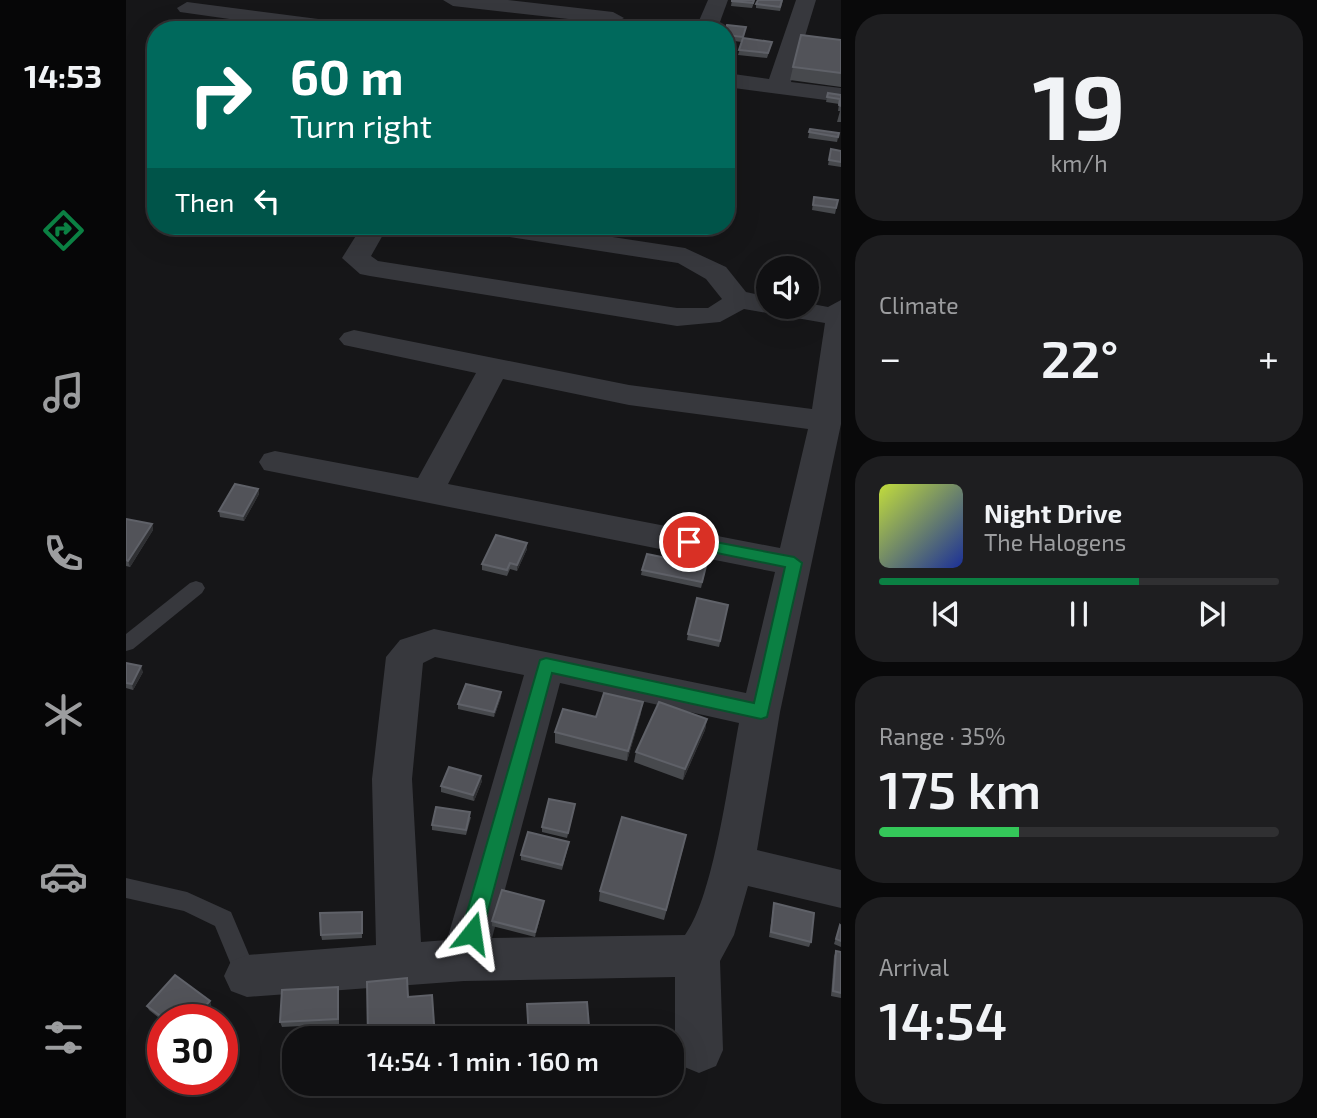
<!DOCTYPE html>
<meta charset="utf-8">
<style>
body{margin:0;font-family:"Exo 2",sans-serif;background:#1e1e20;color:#f1f3f6;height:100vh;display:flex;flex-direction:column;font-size:26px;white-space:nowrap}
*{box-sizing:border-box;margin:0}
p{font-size:23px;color:#9c9d9f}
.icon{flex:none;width:38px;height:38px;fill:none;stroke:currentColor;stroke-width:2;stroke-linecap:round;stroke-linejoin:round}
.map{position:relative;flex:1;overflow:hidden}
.side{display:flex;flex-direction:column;gap:14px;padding:14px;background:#09090a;width:476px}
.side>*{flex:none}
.hud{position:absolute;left:21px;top:21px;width:588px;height:214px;border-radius:28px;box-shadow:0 7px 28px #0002,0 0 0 2px #303032;background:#00695c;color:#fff;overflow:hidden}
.fabs{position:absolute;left:630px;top:256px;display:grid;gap:14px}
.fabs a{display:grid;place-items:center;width:63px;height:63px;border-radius:50%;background:#101012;box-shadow:0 7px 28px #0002,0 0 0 2px #303032;font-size:35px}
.speed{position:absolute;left:21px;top:1004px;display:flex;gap:14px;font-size:35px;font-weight:700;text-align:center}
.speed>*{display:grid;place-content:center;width:91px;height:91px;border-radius:50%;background:#101012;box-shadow:0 7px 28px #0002,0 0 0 2px #303032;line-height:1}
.speed .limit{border:10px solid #d22;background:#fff;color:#111}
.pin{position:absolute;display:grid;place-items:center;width:60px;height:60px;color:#fff;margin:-30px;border:4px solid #fff;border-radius:50%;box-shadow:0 2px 7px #0007}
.me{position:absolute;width:77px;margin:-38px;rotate:15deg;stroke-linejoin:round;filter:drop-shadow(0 0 5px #0008)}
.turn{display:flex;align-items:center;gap:24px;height:147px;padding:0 28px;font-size:32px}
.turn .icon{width:91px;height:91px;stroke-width:2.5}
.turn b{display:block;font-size:49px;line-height:60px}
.then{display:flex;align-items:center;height:66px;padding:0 28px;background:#0003;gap:14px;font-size:26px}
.big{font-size:52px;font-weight:600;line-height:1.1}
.side .card{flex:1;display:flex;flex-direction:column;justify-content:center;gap:10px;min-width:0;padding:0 24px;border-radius:28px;background:#1e1e20}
.side .dial{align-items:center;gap:0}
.dial b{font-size:91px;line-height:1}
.song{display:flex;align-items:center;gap:21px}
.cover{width:84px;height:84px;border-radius:10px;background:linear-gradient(135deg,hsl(70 70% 55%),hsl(230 70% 35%))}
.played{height:7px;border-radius:4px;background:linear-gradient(90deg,#0b8043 65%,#303032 65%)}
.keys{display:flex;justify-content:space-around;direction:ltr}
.heat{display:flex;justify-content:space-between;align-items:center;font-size:38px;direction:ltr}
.charge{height:10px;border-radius:5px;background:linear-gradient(90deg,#34c759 35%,#303032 0)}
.trip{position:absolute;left:156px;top:1026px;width:402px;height:70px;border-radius:28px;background:#101012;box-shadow:0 7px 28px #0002,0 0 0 2px #303032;font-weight:600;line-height:70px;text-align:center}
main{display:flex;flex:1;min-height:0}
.dock{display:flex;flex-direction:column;width:126px;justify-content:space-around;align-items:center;background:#060607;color:#9c9d9f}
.dock .icon{width:49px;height:49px}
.dock .on{color:#0b8043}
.dock b{font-size:32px;color:#f1f3f6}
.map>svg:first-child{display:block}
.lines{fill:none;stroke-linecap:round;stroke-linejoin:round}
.service{fill:#37383d;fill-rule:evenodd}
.minor{fill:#37383d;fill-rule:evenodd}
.wall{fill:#47494d}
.shaded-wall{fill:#2f3033}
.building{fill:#525359;stroke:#5f6168;stroke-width:2}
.route{fill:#0b8043;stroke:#07532c;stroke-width:2}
</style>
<main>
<nav class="dock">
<b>14:53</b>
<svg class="icon on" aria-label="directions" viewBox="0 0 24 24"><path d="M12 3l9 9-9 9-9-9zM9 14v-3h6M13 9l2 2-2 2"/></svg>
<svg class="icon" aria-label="music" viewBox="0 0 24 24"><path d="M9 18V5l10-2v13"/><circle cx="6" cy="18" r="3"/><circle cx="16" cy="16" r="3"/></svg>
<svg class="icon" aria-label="phone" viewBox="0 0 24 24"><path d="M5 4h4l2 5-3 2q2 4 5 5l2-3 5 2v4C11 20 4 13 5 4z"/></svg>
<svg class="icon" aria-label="climate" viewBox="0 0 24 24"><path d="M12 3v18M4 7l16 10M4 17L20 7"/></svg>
<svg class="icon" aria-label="car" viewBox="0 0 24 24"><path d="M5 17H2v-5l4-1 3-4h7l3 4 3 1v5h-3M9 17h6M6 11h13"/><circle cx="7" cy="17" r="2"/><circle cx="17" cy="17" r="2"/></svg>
<svg class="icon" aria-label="filters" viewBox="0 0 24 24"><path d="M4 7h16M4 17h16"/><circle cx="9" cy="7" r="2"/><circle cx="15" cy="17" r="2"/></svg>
</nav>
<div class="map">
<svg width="715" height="1118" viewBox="0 0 715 1118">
<rect width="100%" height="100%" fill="#161618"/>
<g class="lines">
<!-- service -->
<g class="service">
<polygon points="70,581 76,583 79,588 76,593 7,649 0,651 0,634 64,583"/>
<polygon points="0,878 61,892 105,912 132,976 129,984 121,987 113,984 89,926 58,911 0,898"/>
</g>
<!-- minor -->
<g class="minor">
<polygon points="317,0 382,0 487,12 498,18 487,24 327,6"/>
<polygon points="582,0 602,0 591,30 569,30"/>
<polygon points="670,0 690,0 665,82 715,88 715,102 600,87 600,73 643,79"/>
<polygon points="61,2 231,24 242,30 180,30 54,12 51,8"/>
<path d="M236,226h26l-17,30 7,5 299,47h31l14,-9 -16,-20 -28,-16 -188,-29 -9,-2 -4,-6h63l145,22 41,19 20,25 22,5v9h39v-3l21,4 13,-7v124l-61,288 -23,138 84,20v38l-93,-22 -14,49 -14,26 3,89 -7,16 -17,7 -17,-7 -7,-16v-73l-211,4 -217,16 -16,-6 -7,-15 7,-15 16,-6 129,-10 -4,-166 14,-122 14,-17 34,-11 312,64 29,-121 -511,-102 -5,-8 5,-8 11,-3 143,27 58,-105 -132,-28 -5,-6 5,-6 10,-3 275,55 183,24 13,-86 -81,-14 -24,13 -43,4 -307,-50 -10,-2 -18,-16zM377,379l126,26 179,24 -28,119 -332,-64zM309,657l89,18 -77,265 -26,2 -9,-163 11,-116zM434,683l179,40c-10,52 -25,173 -54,212l-193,3z"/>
</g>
</g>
<!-- wall -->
<g class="wall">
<polygon points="606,0 629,0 626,8 605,6"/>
<polygon points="657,0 654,11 630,8 630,4"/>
<polygon points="600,30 619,32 617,38 645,46 641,58 612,55 616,42 600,40"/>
<polygon points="715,40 715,87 664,80 667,67"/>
<polygon points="702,93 715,95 715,122 711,122 714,111 712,111 713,104 700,102"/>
<polygon points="684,129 713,133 711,142 682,138"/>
<polygon points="705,149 715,151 715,167 702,165"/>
<polygon points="688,197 712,200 709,214 686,210"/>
<polygon points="186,226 201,226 200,228"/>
<polygon points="132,489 133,494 118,521 94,517 93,511"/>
<polygon points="0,519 26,524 27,530 4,567 0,566"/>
<polygon points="401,543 401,549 391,571 384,569 381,576 356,570 356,564"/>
<polygon points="516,570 579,572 575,588 515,575"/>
<polygon points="602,605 593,647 561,640 562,634"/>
<polygon points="0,663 17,672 7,690 0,688"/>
<polygon points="375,692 375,697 368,717 332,709 332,704"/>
<polygon points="515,713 501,761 429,743 429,732 470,717"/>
<polygon points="581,719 579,730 557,780 508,762 510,752"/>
<polygon points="356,781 348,801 315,792 315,786"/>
<polygon points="448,810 441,838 416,832 416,827"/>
<polygon points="345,817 340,835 306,830 306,825"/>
<polygon points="558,845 538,920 473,901 474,891"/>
<polygon points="442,847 436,870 395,860 395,855"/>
<polygon points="648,903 685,942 683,947 643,937"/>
<polygon points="417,906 409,937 366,926 366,921"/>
<polygon points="236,912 236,938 196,940 195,935"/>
<polygon points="714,925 715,926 715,947 708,944"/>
<polygon points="710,951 715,952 715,998 705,996 708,956"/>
<polygon points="213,992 213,1024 156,1027 154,1022"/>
<polygon points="84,1001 85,1006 73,1020 37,1021 23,1010 21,1006"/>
<polygon points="244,1083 289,1083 245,1087"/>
</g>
<!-- shaded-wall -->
<g class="shaded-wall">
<polygon points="608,78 606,88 600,102 600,95"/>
<polygon points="132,489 133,494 118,521 117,516"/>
<polygon points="26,524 27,530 4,567 2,561"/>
<polygon points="401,543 401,549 391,571 391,565"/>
<polygon points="15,666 17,672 7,690 6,684"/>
<polygon points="375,692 375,697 368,717 368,712"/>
<polygon points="517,702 515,713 501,761 502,751"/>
<polygon points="581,719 579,730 557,780 559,769"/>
<polygon points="355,776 356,781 348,801 347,795"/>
<polygon points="418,901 417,906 409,937 409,932"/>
<polygon points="84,1001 85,1006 73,1020 67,1020"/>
</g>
<!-- building -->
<g class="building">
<polygon points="606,0 628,0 627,3 606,1"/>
<polygon points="632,0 656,0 654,7 630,4"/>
<polygon points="601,25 620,27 617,37 600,35 600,30"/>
<polygon points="675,35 715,40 715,73 667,67"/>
<polygon points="617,38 646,42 642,53 613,50"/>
<polygon points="600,77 608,78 600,95"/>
<polygon points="702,93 715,95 715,106 713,105 714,99 701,97"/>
<polygon points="684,129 713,133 712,137 683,132"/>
<polygon points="705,149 715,151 715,162 703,160"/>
<polygon points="688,197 712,200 710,208 687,205"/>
<polygon points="109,484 132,489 117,516 93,511"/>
<polygon points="0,519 26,524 2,561 0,560"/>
<polygon points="370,535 401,543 391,565 384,563 381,570 356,564"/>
<polygon points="521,554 580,566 576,582 516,570"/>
<polygon points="571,598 602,605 594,641 562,634"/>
<polygon points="0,663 15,666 6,684 0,683"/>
<polygon points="340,684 375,692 368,712 332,704"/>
<polygon points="478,693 517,702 502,751 429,732 437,709 470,717"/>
<polygon points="533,702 581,719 559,769 510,752"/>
<polygon points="323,767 355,776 347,795 315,786"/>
<polygon points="423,799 449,804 442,833 416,827"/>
<polygon points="310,807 344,812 340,830 306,825"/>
<polygon points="496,817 560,835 540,910 474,891"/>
<polygon points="402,832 443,842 436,865 395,855"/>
<polygon points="376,890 418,901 409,932 366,921"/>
<polygon points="648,903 688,913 685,942 645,932"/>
<polygon points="236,912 236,933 195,935 194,913"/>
<polygon points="714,925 715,926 715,941 710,939"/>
<polygon points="710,951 715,952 715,993 707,991"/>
<polygon points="49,975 84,1001 67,1020 40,1020 21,1006"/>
<polygon points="281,978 282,997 306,995 309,1038 242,1038 241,982"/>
<polygon points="212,987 212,1019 154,1022 156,990"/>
<polygon points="461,1002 464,1038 403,1038 401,1004"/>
</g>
<!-- route -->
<polygon class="route" points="563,537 668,557 676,563 641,717 635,719 426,673 356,933 353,940 346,943 338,940 335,933 414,660 420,658 628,703 659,567 557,546 557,539"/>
</svg>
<div class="fabs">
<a><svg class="icon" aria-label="sound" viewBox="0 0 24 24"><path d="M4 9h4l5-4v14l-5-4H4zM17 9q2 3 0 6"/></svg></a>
</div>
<div class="speed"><div class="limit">30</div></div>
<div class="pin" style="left:563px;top:542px;background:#d93025"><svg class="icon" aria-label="arrive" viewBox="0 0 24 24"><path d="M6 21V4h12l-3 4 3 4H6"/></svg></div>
<svg class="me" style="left:346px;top:933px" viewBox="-20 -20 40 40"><path d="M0-17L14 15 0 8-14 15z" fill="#0b8043" stroke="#fff" stroke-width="4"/></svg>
<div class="trip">14:54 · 1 min · 160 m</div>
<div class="hud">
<div class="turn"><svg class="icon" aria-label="right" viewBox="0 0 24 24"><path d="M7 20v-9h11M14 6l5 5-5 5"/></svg><div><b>60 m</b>Turn right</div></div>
<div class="then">Then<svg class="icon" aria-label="left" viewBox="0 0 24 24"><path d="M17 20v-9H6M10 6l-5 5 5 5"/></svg></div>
</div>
</div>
<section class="side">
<div class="card dial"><b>19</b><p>km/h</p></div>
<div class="card"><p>Climate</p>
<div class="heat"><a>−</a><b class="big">22°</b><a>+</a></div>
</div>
<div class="card">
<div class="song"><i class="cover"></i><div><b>Night Drive</b><p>The Halogens</p></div></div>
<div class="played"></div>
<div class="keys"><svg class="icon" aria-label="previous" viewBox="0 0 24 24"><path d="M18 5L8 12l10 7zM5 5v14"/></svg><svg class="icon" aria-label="pause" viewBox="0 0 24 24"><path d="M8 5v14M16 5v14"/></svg><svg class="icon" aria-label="next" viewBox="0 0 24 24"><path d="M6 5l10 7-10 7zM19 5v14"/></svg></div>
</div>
<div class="card"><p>Range · 35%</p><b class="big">175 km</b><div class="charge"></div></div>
<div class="card"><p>Arrival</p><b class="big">14:54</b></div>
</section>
</main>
